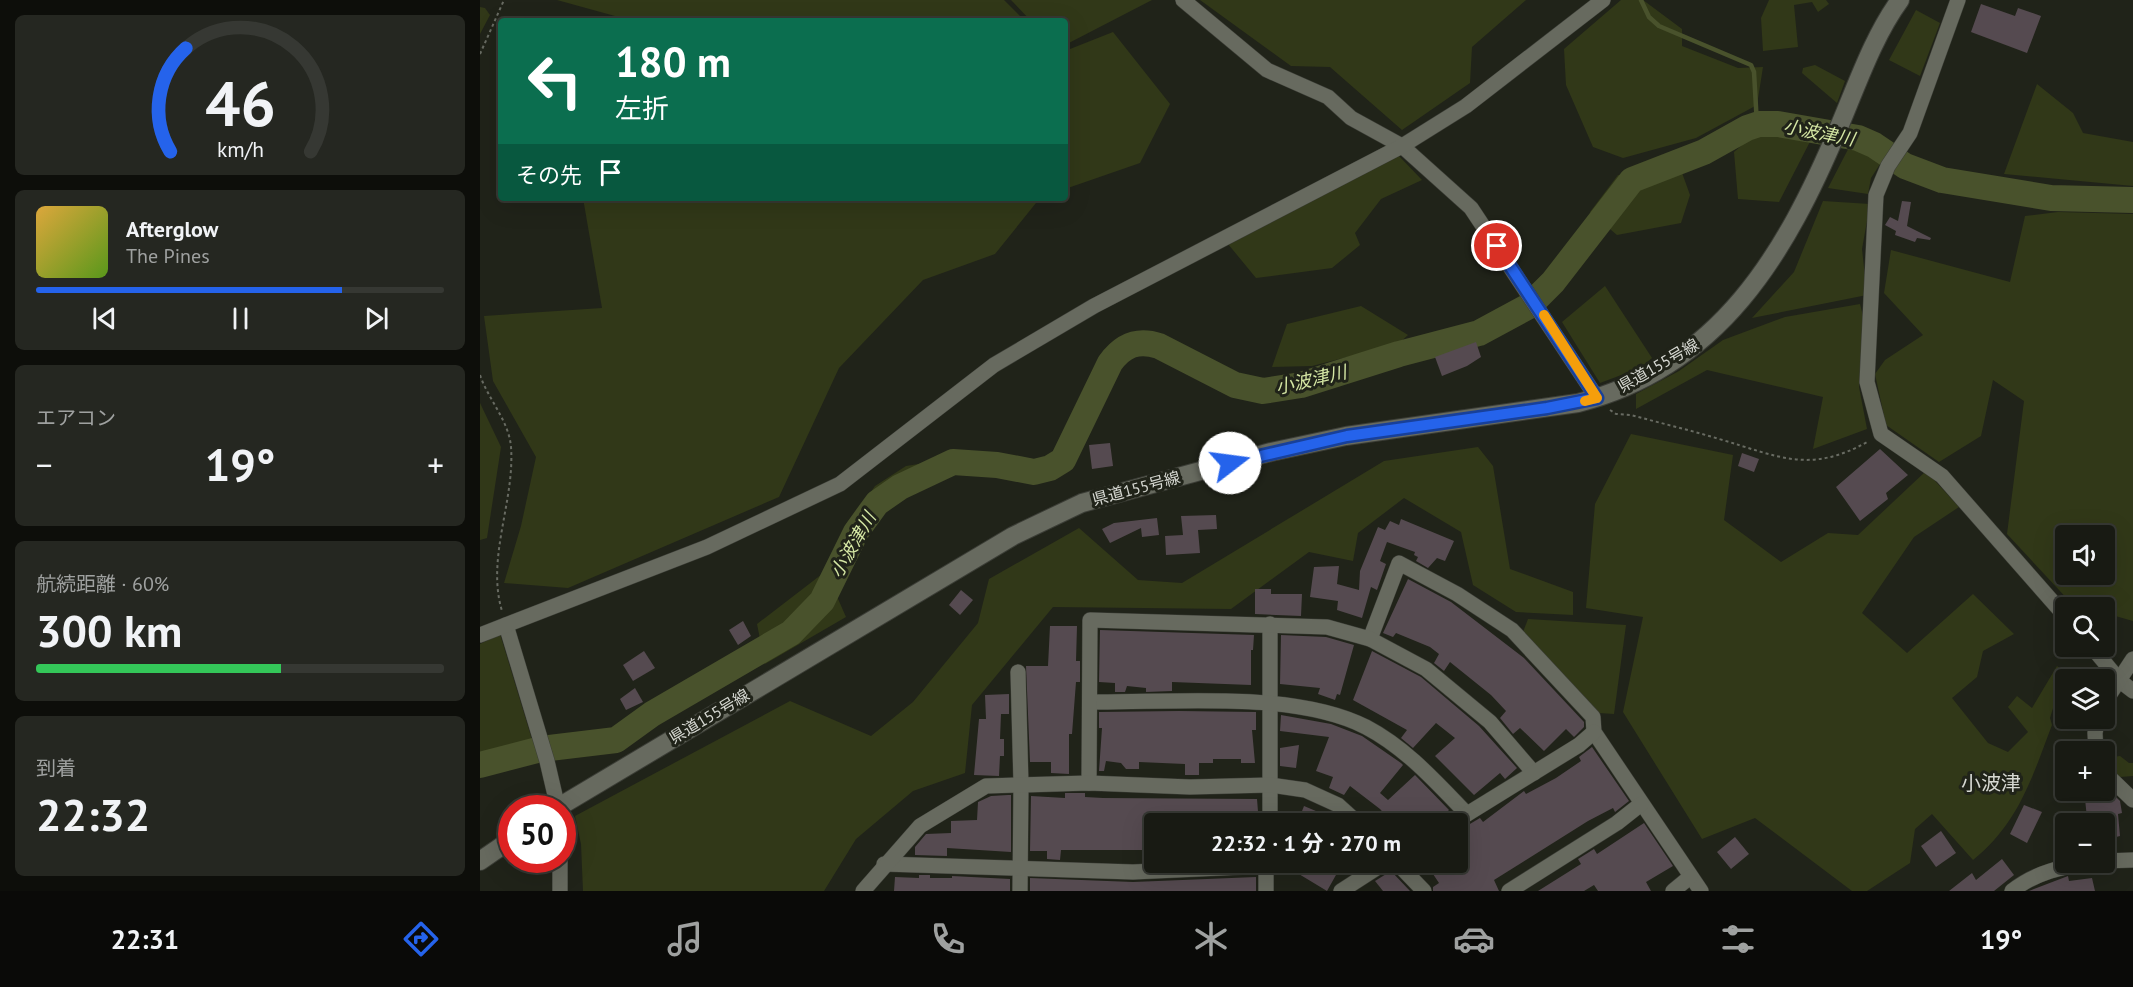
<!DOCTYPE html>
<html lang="ja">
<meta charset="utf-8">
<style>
body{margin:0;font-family:"PT Sans","Noto Sans JP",sans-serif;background:#252721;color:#f1f3f6;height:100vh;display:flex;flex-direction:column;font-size:22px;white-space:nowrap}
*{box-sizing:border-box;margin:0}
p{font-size:20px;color:#9fa1a0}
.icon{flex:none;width:33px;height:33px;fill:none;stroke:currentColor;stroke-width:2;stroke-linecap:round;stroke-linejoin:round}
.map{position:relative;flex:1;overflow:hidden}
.panel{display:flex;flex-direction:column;gap:15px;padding:15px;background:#0d0e0a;width:480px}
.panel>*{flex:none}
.guide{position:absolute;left:18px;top:18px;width:570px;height:183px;border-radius:6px;box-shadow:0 6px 24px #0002,0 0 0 2px #363833;background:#0b6e4f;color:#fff;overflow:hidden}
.fabs{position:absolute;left:1575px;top:525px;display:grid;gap:12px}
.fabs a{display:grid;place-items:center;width:60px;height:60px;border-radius:6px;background:#181a13;box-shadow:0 6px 24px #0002,0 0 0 2px #363833;font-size:30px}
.speed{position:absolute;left:18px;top:795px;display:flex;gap:12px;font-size:30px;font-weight:700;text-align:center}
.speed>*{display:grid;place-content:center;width:78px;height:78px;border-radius:50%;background:#181a13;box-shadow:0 6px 24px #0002,0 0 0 2px #363833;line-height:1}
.speed .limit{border:9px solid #d22;background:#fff;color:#111}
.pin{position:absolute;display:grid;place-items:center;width:51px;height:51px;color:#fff;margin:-26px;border:3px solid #fff;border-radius:50%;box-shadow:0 2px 6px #0007}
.me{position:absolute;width:66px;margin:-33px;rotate:75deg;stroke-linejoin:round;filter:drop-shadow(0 0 4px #0008)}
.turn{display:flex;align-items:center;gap:21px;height:126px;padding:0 18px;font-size:27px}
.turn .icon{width:78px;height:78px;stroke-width:2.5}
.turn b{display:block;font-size:42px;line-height:51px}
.then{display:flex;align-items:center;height:57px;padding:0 18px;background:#0003;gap:12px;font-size:22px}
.big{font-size:45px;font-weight:700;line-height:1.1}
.panel .widget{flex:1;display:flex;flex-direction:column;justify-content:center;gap:9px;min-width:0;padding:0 21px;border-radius:9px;background:#252721}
.panel .dial{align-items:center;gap:0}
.dial svg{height:156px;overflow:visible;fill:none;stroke:#363833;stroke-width:7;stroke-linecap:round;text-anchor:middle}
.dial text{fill:#f1f3f6;stroke:none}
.song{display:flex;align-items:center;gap:18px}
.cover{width:72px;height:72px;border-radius:9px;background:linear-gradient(135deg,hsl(40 70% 55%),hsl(90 70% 35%))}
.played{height:6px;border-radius:3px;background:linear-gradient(90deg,#2563eb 75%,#363833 75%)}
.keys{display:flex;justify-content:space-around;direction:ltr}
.heat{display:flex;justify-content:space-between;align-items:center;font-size:33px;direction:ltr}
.charge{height:9px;border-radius:4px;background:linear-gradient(90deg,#34c759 60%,#363833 0)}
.trip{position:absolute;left:664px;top:813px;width:324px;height:60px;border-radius:6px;background:#181a13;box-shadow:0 6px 24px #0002,0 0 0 2px #363833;font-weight:700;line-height:60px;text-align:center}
.tabs{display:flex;height:96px;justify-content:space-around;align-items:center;background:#0a0a08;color:#9fa1a0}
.tabs .icon{width:42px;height:42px}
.tabs .selected{color:#2563eb}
.tabs b{font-size:27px;color:#f1f3f6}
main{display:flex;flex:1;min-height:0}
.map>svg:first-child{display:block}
.green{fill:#313818;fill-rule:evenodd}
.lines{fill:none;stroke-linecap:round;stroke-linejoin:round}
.stream{stroke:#49522c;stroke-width:4.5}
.river{stroke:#49522c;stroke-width:26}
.building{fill:#554a50}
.street-casing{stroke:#3b3d36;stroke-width:16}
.secondary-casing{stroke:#3b3d36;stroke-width:20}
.path{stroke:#686b62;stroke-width:2;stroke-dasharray:3 3;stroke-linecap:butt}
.street{stroke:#676a5f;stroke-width:15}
.secondary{stroke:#676a5f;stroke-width:18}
.route-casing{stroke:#184099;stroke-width:15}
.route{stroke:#2563eb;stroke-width:10}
.slow{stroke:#f59e0b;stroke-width:10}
.labels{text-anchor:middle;stroke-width:6;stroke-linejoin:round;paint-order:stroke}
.street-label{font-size:16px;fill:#d6d8d2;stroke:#202319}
.water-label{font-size:18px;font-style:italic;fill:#d5e7a4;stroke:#202319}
.quarter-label{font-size:20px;fill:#d6d8d2;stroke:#202319}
</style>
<main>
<section class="panel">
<div class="widget dial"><svg viewBox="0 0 100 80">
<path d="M14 69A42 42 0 1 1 86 69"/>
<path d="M14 69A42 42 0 0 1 22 16" stroke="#2563eb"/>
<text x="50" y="56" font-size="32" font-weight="700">46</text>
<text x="50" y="72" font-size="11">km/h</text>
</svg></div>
<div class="widget">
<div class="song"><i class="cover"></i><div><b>Afterglow</b><p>The Pines</p></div></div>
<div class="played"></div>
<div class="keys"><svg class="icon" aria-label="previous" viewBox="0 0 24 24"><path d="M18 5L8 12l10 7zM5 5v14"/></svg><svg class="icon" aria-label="pause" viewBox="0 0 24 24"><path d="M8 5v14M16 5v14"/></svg><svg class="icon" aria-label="next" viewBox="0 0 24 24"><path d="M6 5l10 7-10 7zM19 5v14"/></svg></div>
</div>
<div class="widget"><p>エアコン</p>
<div class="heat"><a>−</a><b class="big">19°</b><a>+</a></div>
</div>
<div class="widget"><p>航続距離 · 60%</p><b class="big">300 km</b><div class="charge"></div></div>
<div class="widget"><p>到着</p><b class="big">22:32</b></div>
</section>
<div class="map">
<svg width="1653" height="891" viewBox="0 0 1653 891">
<rect width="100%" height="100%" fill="#202319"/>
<!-- green -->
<g class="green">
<polygon points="77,0 524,0 545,21 153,21"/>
<polygon points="531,0 672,0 585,45 585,21 551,21"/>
<polygon points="720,0 1046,0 992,47 990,83 922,130 850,67 811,66"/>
<polygon points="1141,0 1163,0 1202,29 1202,46 1258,68 1283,67 1277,105 1216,138 1143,158 1113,147 1086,85 1084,49"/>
<polygon points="1289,0 1346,0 1349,4 1338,12 1332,2 1314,5 1318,47 1283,51 1281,18"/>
<polygon points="0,7 5,8 10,15 0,34"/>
<polygon points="1436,10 1460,23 1440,76 1409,60"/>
<polygon points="633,32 690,104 660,163 585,189 585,51"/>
<polygon points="1335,65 1365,81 1357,103 1322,73 1323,68"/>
<polygon points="1557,84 1593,113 1603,133 1653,142 1653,186 1524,174"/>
<polygon points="1294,117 1337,128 1299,202 1258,199 1254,152"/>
<polygon points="1378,130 1413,144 1391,178 1388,194 1348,188"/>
<polygon points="919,156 942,180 901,199 875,233 880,245 852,268 776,278 748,244"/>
<polygon points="1201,170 1210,195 1201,223 1137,235 1110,212 1138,175"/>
<polygon points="103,198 560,198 515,254 443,280 359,368 299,497 88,588 24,583 41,526 56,457 13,381 4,316 122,308"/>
<polygon points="1343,201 1390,204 1382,249 1387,295 1272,318 1314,272"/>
<path d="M1578,212l75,2v407l-28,-8 -1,-5 -31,-3 -66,-71 17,-133 -31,-21 -12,56 -42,26 -53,-37 -11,-51 10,-14 38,-25 -39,-42 7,-43 119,32 15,-66zM1586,536h38v38h-38z"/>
<polygon points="1125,286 1172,358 1160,368 1120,383 1082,322"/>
<polygon points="1380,304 1385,324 1379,387 1387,429 1333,449 1343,397 1227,370 1156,409 1156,394 1199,371 1243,340 1305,317"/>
<polygon points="881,306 928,335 918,344 832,366 792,367 807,324"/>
<polygon points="0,403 21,447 7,538 0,540"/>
<path d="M1151,434l102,21 -9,65 57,42 47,-29 30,2 68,-64 33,36 -45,30 -52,76 45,40 66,-59 41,40 -31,17 -6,26 -25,21 36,45 20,9 20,-20 -20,-25 9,-11 15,12 25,-42 7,6 -14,46 2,7c-20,53 -34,99 -79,135l-41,-46 -17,15 -5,34 -43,28h-15l-97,-73 -53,21 -79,-127 20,-95 -57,-9 9,-104z"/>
<polygon points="998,447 1013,466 1030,569 1093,592 1093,615 1036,612 993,585 981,532 924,498 878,533 873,561 829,552 751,609 573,607 492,705 485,773 433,791 376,839 344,891 103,891 101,844 95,816 310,701 391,736 433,702 498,623 509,579 599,528 658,580 702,583 904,461"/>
<polygon points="464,460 467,478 422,495 397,512 355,592 366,617 285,664 277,624 346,571 371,521 395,486 426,466"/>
<polygon points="1048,619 1146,625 1134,714 1119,713 1043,632"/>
<polygon points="20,634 53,743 0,759 0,644"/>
<polygon points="1640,756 1649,763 1653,763 1653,776 1640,777 1628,767 1626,758"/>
</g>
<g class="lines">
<!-- stream -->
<polyline class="stream" points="1161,0 1169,17 1179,26 1271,65 1274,72 1277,125"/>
<!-- river -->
<path class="river" d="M0,765l61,-16 75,-9 36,-26 139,-81 31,-32 34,-69 21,-29 23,-16 53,-25 44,3 37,7 16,-4 13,-8 47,-97c13,-18 28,-24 49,-17l76,39 28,6 38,-6 98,-31 80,-21 50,-27 24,-24 79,-102 72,-28 43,-24 12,-4h19l80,14 16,7 31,21 37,14 109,18 82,2"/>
</g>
<!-- building -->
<g class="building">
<polygon points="1501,4 1535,16 1538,8 1561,16 1547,53 1491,32"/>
<polygon points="1422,201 1431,202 1427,226 1451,238 1450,240 1437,238 1435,242 1415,235 1416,231 1405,225 1410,217 1418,221"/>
<polygon points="996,342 1001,357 987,366 962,376 955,357"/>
<polygon points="630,443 633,466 612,469 609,445"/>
<polygon points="1400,449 1428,475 1406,493 1408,499 1380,521 1356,487"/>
<polygon points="1262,453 1279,459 1274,472 1258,466"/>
<polygon points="736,515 737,529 718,530 720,553 686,555 685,536 703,535 701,516"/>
<polygon points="677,518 679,535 662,537 661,528 630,543 622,529 634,523"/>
<polygon points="921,519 974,541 965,561 957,558 948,568 936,561 938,557 934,555 935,552 907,542 900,561 906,564 897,590 891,587 882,618 857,610 858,601 830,597 834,567 859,566 857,584 879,590 880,571 898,527 905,530 910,521 919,525"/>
<polygon points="928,579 971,602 1044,658 1104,722 1104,727 1094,737 1086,729 1064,751 1040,728 1033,734 1020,718 1026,711 1011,695 970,662 964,671 954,663 959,654 950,647 916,633 913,637 903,633"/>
<polygon points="775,589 791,589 791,594 822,594 821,616 775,614"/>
<polygon points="481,590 493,600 480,615 469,605"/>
<polygon points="263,621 271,636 258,645 249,630"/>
<polygon points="570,626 597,626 596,661 600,661 600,682 596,682 592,734 589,734 589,774 571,773 571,762 550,762 546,666 568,666"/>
<polygon points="620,630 774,635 773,650 771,650 771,685 692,682 692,691 666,692 666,688 647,686 645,692 635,692 635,683 619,682"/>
<polygon points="801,635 846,637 874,645 860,695 857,694 855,700 838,694 840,688 800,684"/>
<polygon points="164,651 175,668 153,681 143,665"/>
<polygon points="892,651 941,677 999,726 1037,768 1025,779 1020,773 994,795 955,756 975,738 956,723 933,748 921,738 927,730 873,700"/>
<polygon points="155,688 163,702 146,710 140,699"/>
<polygon points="529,694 529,714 521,714 520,739 524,739 524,756 520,756 519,776 494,775 499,719 506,719 505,695"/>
<polygon points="699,711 776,712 776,730 772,730 775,763 761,763 761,759 733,759 733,763 719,763 719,775 705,775 705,764 659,762 659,769 646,769 641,763 626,761 624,771 619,771 622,728 619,728 619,712"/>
<polygon points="801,715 851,724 882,736 921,763 923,765 900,793 908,800 935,775 969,810 958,821 949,812 937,824 914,824 900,809 870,786 864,795 849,788 853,777 836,771 849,737 800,731"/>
<polygon points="819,745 816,768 800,766 800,748"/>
<polygon points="1112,747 1149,801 1135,812 1133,808 1108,821 1014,880 1019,891 953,891 953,887 959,883 945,862 978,862 978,831 1000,818 1003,822 1044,791 1046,794 1076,778 1101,761 1099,757"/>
<polygon points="585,793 605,793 605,797 623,798 777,799 779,824 744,824 744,816 685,816 684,824 675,824 675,850 581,850 580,860 567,859 567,851 550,851 551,796 585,798"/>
<polygon points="528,795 531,795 531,852 467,848 467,856 435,855 435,847 446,834 471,833 471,821 497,820 498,802 511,796"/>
<polygon points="1636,797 1640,801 1642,813 1638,814 1640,836 1624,840 1624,816 1607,818 1605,799"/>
<polygon points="1544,805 1562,812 1547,843 1530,834"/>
<polygon points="824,806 862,822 864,824 817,824"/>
<polygon points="1164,823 1193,866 1166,882 1171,891 1118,891 1114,885 1104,891 1058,891 1101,864 1098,859 1114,849 1117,854"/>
<polygon points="1461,831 1476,853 1456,867 1441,846"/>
<polygon points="1255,837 1269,854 1251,869 1237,852"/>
<polygon points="1522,859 1534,875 1514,891 1469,891 1492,873 1496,880"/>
<polygon points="799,862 887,862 870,874 861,866 847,891"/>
<polygon points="911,871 930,891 903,891 895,881"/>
<polygon points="439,875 450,875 450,878 472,878 472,876 530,879 530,891 414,891 415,877 439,878"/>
<polygon points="1588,876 1589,881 1612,878 1615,891 1549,891"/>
<polygon points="776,877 776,891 550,891 550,878 653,882"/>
</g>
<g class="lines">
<!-- street casing -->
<g class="street-casing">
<g id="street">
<polyline points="703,0 787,70 848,97 871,118 922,146 991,208 1117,398"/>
<polyline points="1478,0 1430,133 1408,166 1396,195 1387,382 1401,434 1462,476 1586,617"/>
<polyline points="790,624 790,824"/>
<polyline points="26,625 67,761 78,808"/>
<polyline points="0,635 227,547 360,484 514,365 614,306 922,146 986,106 1123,0"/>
<polyline points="890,639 919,563 977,594 1032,630 1113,717 1114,732 1221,891"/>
<polyline points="1611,646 1640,681 1653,691"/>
<polyline points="538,672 541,784 540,891"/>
<path d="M610,702c82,1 203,-12 276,25 40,21 70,55 101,87"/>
<polyline points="1624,703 1653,659"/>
<polyline points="1616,752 1615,733 1618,718"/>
<polyline points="1624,772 1653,800"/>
<polyline points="609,783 610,620 847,627 890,639 946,669 1010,722 1054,773"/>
<polyline points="971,824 1099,745 1114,732"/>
<polyline points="80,860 80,891"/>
<polyline points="1624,861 1653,860"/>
<polyline points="786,862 786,891"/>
<polyline points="916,862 944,891"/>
<polyline points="404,864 653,872 785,866"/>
<polyline points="383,891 440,826 506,786 609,783 710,787 790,785 825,790 858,805 879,824"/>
<polyline points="861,891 906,862"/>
<polyline points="1029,891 1137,823 1161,804"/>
<polyline points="1193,891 1210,877"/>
<path d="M1532,891c24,-19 50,-24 79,-29"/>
</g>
</g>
<!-- secondary casing -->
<g class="secondary-casing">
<g id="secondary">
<path d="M77,808l456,-272 69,-33 189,-51 75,-16 232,-33c142,-36 208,-150 261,-276 18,-42 34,-90 61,-127"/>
<polyline points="0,861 32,839"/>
</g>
</g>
<!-- path -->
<g class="path">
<polyline points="0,54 24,0"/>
<path d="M0,375c8,24 29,46 31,72 4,54 -25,111 -9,164"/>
<path d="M1130,410l6,4 15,1c29,8 59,15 88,24 59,17 90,36 150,2"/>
</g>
<!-- street -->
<use href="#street" class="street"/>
<!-- secondary -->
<use href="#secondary" class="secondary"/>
</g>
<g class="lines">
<!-- route casing -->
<g class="route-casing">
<polyline id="route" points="750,463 867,436 1067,408 1117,398 1017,246"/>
</g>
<!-- route -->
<use href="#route" class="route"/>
<!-- slow -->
<polyline class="slow" points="1064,315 1117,398 1105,401"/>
</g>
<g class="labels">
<!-- street labels -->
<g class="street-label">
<text transform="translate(1178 365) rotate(-30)" y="6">県道155号線</text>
<text transform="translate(656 488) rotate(-15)" y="6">県道155号線</text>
<text transform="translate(229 716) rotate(-31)" y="6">県道155号線</text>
</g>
<!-- water labels -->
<g class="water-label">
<text transform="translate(1339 133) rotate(11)" y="6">小波津川</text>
<text transform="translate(831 380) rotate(-13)" y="6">小波津川</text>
<text transform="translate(373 545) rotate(-60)" y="6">小波津川</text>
</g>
<!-- quarter labels -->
<g class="quarter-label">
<text x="1511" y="790">小波津</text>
</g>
</g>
</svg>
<div class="fabs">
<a><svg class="icon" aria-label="sound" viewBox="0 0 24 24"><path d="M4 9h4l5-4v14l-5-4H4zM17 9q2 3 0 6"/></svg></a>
<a><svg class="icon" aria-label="search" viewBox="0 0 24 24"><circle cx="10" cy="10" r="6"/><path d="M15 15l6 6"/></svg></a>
<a><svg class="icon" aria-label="layers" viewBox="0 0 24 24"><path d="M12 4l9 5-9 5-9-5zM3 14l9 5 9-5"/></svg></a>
<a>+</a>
<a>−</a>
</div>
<div class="speed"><div class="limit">50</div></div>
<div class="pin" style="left:1017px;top:246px;background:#d93025"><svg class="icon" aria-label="arrive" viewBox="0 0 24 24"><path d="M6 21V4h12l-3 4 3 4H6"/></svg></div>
<svg class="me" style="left:750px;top:463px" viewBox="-20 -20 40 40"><circle r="19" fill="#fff"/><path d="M0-13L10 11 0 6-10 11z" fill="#2563eb"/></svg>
<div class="trip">22:32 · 1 分 · 270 m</div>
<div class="guide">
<div class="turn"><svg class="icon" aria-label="left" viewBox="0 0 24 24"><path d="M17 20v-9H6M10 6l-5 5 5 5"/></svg><div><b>180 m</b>左折</div></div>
<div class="then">その先<svg class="icon" aria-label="arrive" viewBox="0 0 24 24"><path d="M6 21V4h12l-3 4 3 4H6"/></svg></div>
</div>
</div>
</main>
<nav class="tabs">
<b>22:31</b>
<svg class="icon selected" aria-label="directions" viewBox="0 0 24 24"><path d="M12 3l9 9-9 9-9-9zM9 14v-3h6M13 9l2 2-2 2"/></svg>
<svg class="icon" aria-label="music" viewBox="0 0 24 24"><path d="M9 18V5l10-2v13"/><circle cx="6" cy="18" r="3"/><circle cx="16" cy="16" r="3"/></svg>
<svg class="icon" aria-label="phone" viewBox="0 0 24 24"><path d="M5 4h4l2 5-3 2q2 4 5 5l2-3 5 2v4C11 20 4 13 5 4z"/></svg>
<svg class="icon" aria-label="climate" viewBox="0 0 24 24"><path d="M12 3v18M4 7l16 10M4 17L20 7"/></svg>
<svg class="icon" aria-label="car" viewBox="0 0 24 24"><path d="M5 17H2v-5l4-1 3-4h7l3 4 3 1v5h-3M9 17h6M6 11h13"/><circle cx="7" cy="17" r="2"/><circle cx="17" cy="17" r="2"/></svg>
<svg class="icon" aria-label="filters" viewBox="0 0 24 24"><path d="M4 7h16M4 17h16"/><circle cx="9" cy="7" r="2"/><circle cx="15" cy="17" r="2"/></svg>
<b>19°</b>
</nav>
